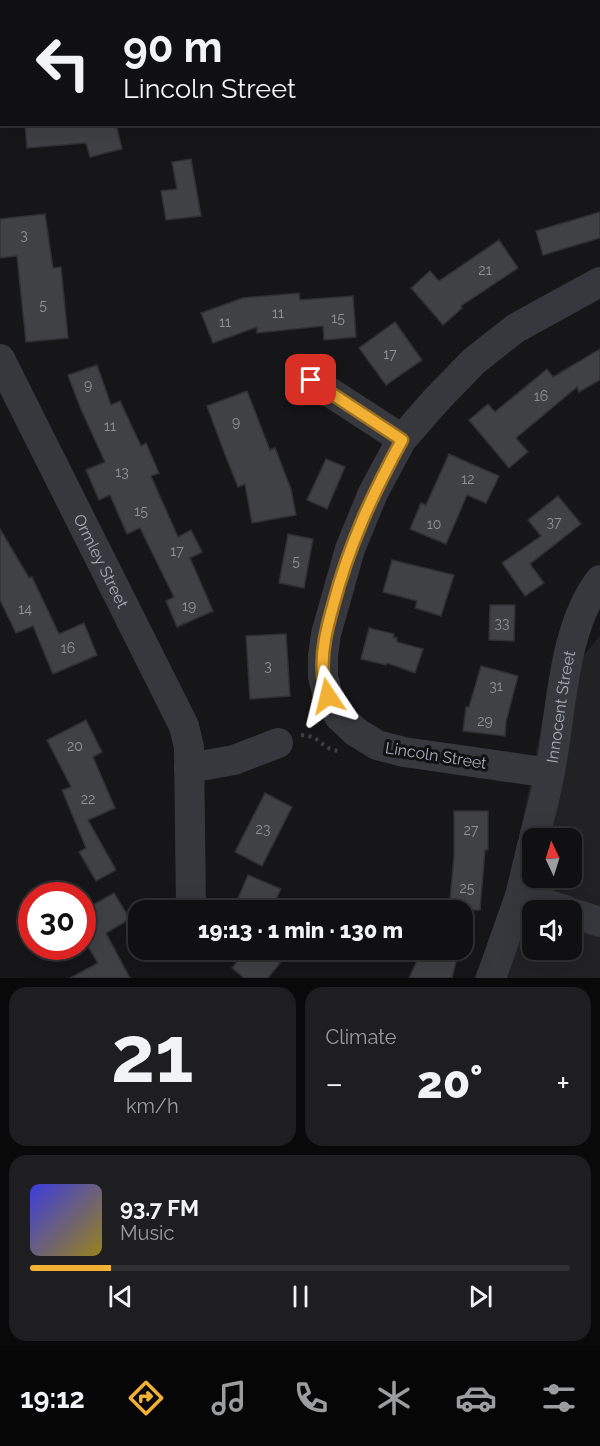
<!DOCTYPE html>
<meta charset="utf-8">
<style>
body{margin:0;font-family:Raleway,sans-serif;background:#1e1e20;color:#f1f3f6;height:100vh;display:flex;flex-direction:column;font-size:22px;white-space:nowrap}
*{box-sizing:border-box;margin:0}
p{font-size:20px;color:#9c9d9f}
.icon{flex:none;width:33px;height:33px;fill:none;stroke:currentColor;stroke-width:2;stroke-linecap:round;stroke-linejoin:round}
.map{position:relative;height:978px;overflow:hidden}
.drawer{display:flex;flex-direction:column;gap:9px;padding:9px;background:#09090a;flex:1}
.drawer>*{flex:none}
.hud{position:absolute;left:0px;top:0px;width:600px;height:126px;box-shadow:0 6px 24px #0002,0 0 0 2px #303032;background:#101012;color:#f1f3f6;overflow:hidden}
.needle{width:39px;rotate:356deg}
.tools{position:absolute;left:522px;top:828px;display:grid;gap:12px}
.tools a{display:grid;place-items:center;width:60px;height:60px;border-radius:12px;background:#101012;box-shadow:0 6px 24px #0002,0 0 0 2px #303032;font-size:30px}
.speed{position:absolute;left:18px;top:882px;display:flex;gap:12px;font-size:30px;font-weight:700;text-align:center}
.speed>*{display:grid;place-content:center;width:78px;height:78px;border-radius:50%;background:#101012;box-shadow:0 6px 24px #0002,0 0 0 2px #303032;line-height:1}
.speed .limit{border:9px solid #d22;background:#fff;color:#111}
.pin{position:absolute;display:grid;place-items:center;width:51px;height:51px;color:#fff;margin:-26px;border-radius:12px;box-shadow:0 3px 9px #0006}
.me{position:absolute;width:66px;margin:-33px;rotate:350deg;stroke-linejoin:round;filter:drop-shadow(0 0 4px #0008)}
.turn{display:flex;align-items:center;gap:21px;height:126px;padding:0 24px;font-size:27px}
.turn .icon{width:78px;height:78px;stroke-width:2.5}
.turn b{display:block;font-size:42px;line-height:51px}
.big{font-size:45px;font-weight:800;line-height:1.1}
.drawer .tile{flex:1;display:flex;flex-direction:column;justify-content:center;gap:9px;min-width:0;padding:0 21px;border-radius:18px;background:#1e1e20}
.drawer .dial{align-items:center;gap:0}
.dial b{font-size:78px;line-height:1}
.song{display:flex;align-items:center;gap:18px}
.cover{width:72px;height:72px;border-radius:9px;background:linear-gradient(135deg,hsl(240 70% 55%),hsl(50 70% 35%))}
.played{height:6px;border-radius:3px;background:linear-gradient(90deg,#f2b134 15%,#303032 15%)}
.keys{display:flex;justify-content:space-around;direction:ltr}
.heat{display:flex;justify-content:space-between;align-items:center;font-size:33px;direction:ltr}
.drawer .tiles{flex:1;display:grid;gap:9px;grid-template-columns:1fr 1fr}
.tile:last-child{grid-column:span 2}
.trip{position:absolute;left:128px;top:900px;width:345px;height:60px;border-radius:18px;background:#101012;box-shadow:0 6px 24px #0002,0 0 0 2px #303032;font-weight:800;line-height:60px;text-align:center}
.tab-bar{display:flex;height:96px;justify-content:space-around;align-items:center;background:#060607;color:#9c9d9f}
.tab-bar .icon{width:42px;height:42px}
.tab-bar .selected{color:#f2b134}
.tab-bar b{font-size:27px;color:#f1f3f6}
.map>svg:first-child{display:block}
.built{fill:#222225;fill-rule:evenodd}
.building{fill:#404145;stroke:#303034;stroke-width:1.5}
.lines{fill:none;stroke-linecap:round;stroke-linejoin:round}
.path{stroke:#3d3f44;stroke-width:4;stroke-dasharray:3 4.5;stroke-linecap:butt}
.minor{stroke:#37383d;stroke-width:30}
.route-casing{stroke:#9d7322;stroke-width:15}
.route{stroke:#f2b134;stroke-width:10}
.labels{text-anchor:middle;stroke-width:6;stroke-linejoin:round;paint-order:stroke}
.number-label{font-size:14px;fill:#8e929b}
.street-label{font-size:16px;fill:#a8adb8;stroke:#111113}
</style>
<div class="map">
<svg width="600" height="978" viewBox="0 0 600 978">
<rect width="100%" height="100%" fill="#161618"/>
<!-- built -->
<path class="built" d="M600,636v342h-127l28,-49 46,-232zM532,838h40v40h-40zM532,910h40v40h-40z"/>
<!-- building -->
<g class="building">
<polygon points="25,124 116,124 122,149 90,157 86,143 27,148"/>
<polygon points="191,159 201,216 166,220 161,191 177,189 172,162"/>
<polygon points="600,212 600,238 543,255 536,231"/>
<polygon points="45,214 53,268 61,267 68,338 26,342 17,256 0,258 0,219"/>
<polygon points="499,240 518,268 461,306 462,308 443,325 411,288 430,271 439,281"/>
<polygon points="299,293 300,300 353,296 356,337 324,340 323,326 257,333 257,327 213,343 201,313 243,298"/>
<polygon points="395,322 422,360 386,385 359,348"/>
<polygon points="600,349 600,380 579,392 577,387 516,438 528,452 509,468 469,420 488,404 495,412 547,369 553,377"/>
<polygon points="97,365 111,405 120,401 141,446 146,443 159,473 151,476 178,537 191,530 202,552 190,558 213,611 177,627 166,601 174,597 140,528 127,534 110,495 99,500 86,470 105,462 80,407 68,375"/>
<polygon points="247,391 270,450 275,448 291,489 296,515 252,523 245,484 238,487 224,452 207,406"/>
<polygon points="449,454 499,476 486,503 467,495 446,544 410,529 421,503 426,505"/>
<polygon points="326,459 345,467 327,509 307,500"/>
<polygon points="558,496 581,524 530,564 544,583 525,596 502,563 541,536 528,520"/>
<polygon points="0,529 29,578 32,577 59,634 84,623 97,655 53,674 33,626 16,633 0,600"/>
<polygon points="288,534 313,539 304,588 279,583"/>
<polygon points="392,560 454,575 441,616 415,608 417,601 383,592"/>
<polygon points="490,605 515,605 514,641 489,640"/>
<polygon points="369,628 394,634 393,637 397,638 397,642 423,649 415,673 387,663 386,665 361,659"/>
<polygon points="286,634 290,696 250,699 246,636"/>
<polygon points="481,666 518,676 506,722 505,736 463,731 466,707 469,707"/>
<polygon points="86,720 102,752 93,757 115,808 88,820 116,870 96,881 79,852 86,848 62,790 71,787 47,740"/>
<polygon points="265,793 292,807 262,866 235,852"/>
<polygon points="454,811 488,811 488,850 485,850 480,910 449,910 454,857"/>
<polygon points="248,875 281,889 271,910 233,910"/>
<polygon points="114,893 130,919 106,933 130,978 70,978 98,963 82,937 82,911"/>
<polygon points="246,950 263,950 280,963 268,978 244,978 232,968"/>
<polygon points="422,950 459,950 452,978 409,978"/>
</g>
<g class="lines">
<!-- path -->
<path class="path" d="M301,735c22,1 20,16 41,16"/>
<!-- minor -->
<g class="minor">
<polyline points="404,2 417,0"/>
<polyline points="0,49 2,49"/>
<path id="s1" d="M0,359l184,367 5,21 2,163"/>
<polyline points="311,380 402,439"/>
<polyline points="189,768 234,760 278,743"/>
<polyline points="550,773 404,752 377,745 356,732 339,716 328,696 323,677 323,656 326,634 350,549 373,493 402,439 437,399 474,361 516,328 600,282"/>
<path id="s2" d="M534,838c6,-22 12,-44 16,-67 12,-61 12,-141 50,-191"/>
<polyline points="520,896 565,910"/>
<polyline points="572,913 600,922"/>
<polyline points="491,978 520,896 532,846"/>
</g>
</g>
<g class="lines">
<!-- route casing -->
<g class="route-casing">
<path id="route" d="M311,380l91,60c-30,55 -53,105 -69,166 -6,22 -12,44 -10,68 0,8 3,15 5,22"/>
</g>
<!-- route -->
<use href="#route" class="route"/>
</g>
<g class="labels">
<!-- number labels -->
<g class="number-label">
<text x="24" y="240">3</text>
<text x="485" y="275">21</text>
<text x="43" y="310">5</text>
<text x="278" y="318">11</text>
<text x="338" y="323">15</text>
<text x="225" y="327">11</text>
<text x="390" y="359">17</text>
<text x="88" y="390">9</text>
<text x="541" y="401">16</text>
<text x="236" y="427">9</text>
<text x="110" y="431">11</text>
<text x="122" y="477">13</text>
<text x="468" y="484">12</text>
<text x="141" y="516">15</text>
<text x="554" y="527">37</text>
<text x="434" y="529">10</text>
<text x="177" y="556">17</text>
<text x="296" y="566">5</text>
<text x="189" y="611">19</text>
<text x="25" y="614">14</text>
<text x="502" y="628">33</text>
<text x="68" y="653">16</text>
<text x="268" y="671">3</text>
<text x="496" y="691">31</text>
<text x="485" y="726">29</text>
<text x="75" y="751">20</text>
<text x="88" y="804">22</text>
<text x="263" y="834">23</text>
<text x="471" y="835">27</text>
<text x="467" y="893">25</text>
</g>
<!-- street labels -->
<g class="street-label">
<text dy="6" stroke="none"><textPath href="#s1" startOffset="226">Ormley Street</textPath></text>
<text dy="6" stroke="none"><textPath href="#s2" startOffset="134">Innocent Street</textPath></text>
<text transform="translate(436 755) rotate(9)" y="6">Lincoln Street</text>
</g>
</g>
</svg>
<div class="tools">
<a><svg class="needle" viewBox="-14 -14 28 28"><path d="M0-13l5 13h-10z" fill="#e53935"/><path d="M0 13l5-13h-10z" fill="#9c9d9f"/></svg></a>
<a><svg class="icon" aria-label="sound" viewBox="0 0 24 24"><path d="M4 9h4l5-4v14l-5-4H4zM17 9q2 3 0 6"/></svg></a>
</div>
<div class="speed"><div class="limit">30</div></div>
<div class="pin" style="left:311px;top:380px;background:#d93025"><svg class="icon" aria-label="arrive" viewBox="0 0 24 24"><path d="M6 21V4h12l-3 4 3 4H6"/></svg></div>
<svg class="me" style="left:328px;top:696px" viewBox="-20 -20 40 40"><path d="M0-17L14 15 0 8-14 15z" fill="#f2b134" stroke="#fff" stroke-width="4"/></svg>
<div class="trip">19:13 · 1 min · 130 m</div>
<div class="hud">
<div class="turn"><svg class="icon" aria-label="left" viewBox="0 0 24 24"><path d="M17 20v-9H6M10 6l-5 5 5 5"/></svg><div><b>90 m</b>Lincoln Street</div></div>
</div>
</div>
<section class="drawer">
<div class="tiles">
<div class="tile dial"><b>21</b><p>km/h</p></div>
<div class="tile"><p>Climate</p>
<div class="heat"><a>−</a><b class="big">20°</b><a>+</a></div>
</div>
<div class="tile">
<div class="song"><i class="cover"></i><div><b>93.7 FM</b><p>Music</p></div></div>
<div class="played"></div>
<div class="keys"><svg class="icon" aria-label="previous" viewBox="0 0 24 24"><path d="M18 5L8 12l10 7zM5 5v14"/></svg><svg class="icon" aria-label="pause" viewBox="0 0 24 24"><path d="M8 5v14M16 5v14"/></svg><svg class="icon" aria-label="next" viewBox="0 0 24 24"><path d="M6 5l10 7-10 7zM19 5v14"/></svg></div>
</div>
</div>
</section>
<nav class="tab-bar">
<b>19:12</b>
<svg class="icon selected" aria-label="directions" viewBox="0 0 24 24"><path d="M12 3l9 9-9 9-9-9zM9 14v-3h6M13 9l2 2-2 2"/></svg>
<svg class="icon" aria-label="music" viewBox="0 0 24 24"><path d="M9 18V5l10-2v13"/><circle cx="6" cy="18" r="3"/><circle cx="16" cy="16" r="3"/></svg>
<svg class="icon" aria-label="phone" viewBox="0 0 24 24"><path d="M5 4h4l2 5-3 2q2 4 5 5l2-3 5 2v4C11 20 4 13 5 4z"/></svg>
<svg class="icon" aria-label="climate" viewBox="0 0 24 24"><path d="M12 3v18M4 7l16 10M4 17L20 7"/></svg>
<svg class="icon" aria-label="car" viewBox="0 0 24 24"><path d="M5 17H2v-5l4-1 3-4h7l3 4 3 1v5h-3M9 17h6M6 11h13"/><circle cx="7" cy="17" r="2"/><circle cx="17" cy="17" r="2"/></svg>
<svg class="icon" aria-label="filters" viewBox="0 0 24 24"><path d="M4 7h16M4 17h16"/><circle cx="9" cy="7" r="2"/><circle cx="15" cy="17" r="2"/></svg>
</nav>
